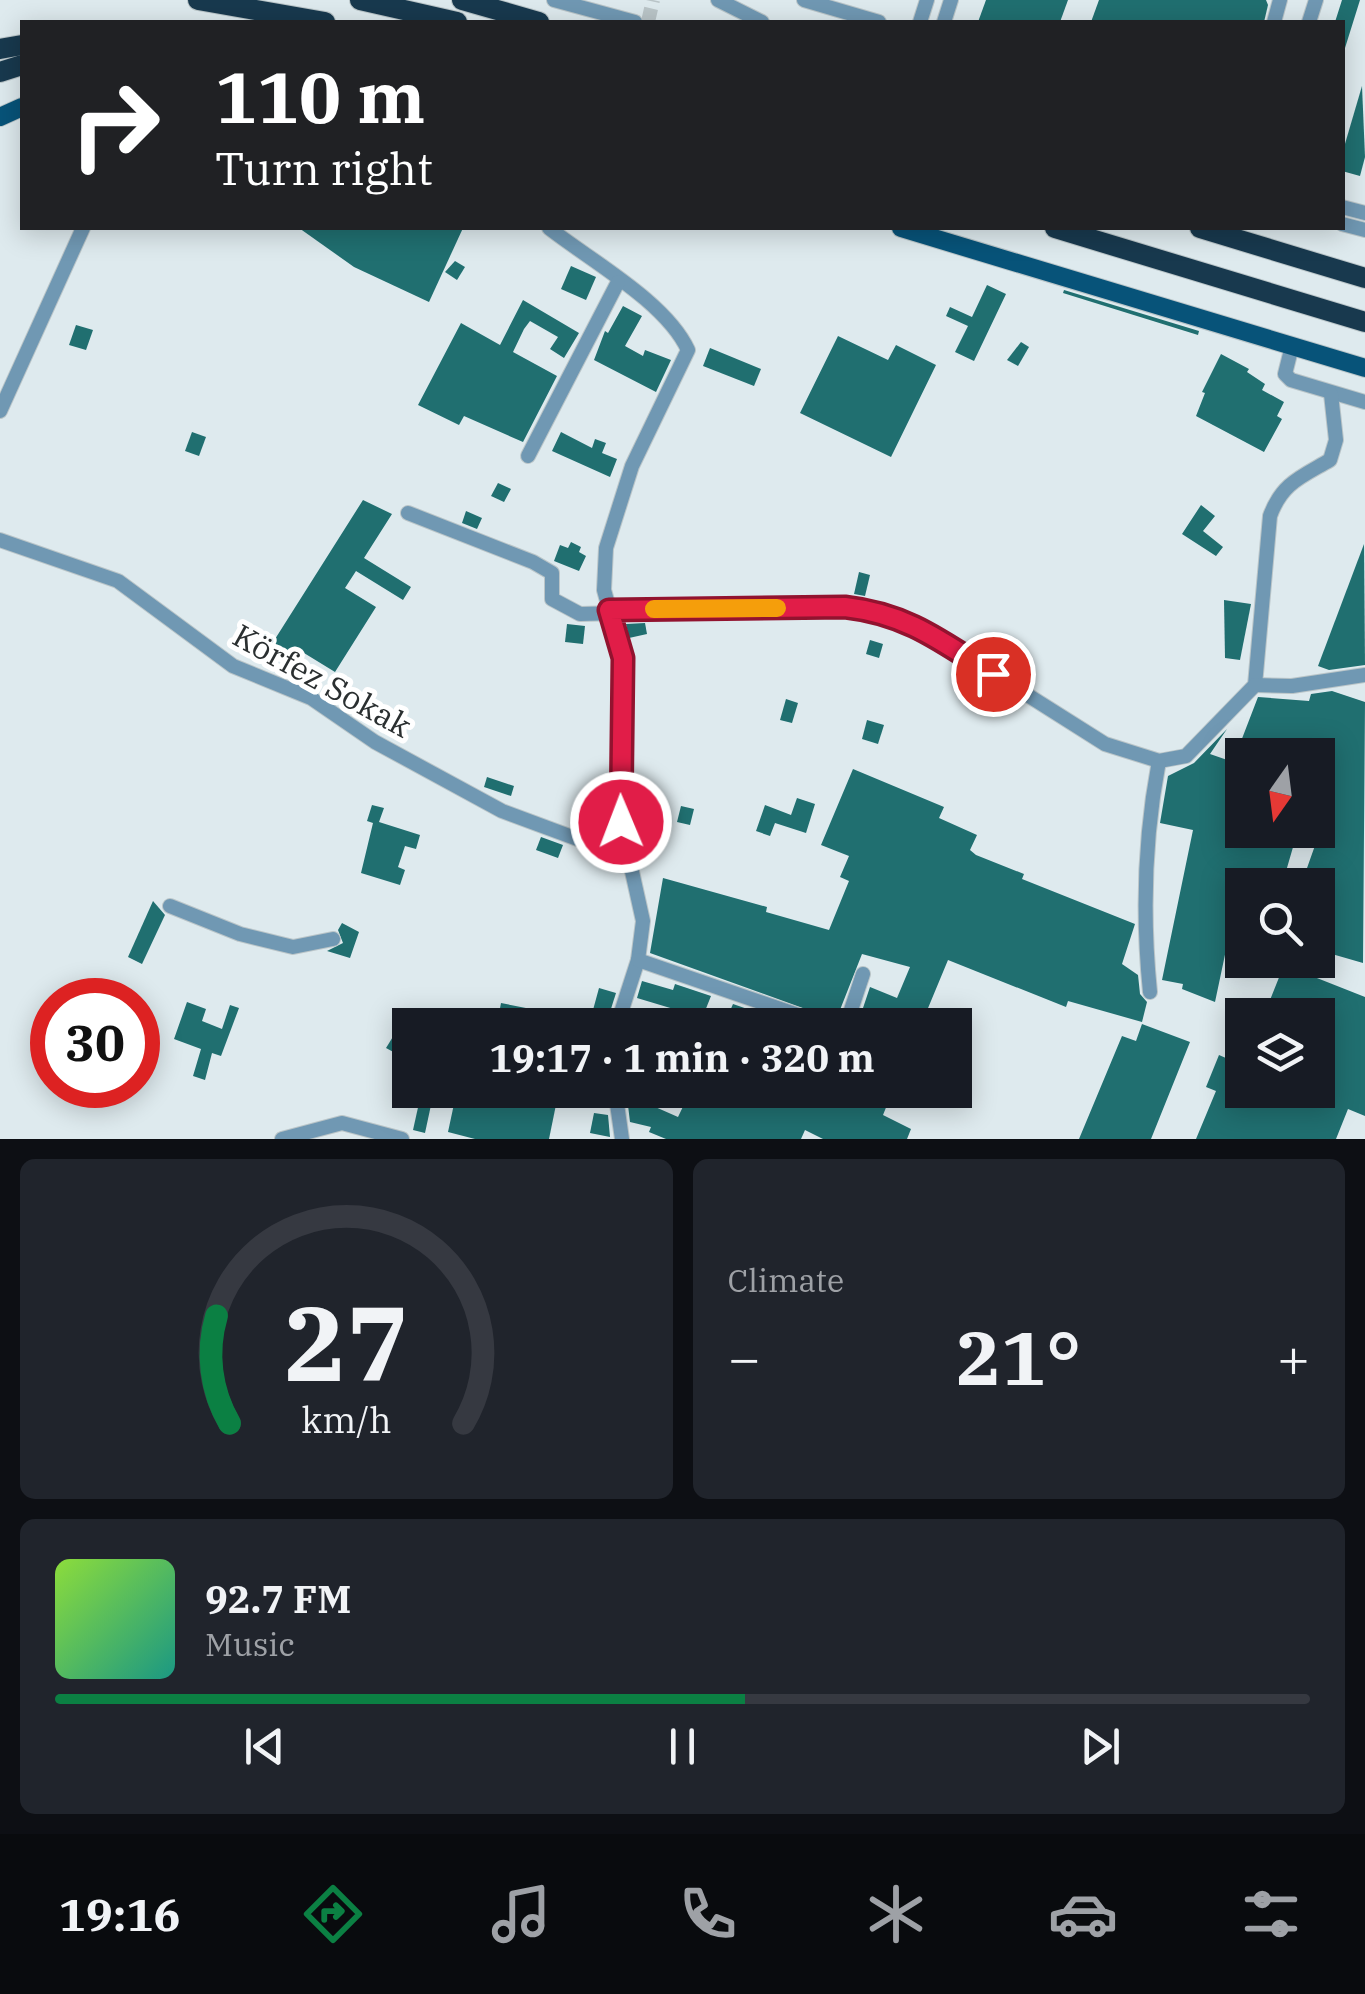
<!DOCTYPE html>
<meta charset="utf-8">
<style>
body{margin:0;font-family:"IBM Plex Serif",serif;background:#20242c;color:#f1f3f6;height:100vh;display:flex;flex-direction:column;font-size:38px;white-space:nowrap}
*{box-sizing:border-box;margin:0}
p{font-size:32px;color:#9ea1a6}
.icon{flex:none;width:55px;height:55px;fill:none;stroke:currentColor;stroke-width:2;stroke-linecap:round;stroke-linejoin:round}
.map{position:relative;height:1139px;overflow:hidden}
.sheet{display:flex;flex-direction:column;gap:20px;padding:20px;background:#0d0f14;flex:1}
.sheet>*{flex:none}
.hud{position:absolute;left:20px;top:20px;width:1325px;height:210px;border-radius:0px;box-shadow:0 5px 25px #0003;background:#202124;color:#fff;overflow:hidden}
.needle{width:65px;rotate:194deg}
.buttons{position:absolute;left:1225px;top:738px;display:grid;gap:20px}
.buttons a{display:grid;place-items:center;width:110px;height:110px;border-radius:0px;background:#171b24;box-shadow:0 5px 25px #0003;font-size:50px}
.speed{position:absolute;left:30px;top:978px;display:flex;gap:20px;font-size:50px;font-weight:700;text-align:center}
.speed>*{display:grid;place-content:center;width:130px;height:130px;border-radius:50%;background:#171b24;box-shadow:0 5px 25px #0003;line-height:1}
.speed .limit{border:15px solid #d22;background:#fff;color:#111}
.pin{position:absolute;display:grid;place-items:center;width:85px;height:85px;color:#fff;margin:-42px;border:5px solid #fff;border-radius:50%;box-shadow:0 2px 10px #0007}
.me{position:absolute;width:110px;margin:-55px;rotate:359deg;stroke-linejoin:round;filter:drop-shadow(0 0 8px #0008)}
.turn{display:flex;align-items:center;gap:35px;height:210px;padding:0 30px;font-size:45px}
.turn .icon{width:130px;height:130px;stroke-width:2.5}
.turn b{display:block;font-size:70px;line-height:85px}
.big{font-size:75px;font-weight:800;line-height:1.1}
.sheet .widget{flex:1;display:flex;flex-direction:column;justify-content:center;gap:15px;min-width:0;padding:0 35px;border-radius:15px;background:#20242c}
.sheet .dial{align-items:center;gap:0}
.dial svg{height:260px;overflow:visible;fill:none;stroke:#363941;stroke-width:7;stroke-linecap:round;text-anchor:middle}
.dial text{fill:#f1f3f6;stroke:none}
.song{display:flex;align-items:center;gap:30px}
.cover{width:120px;height:120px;border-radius:15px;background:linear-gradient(135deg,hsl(90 70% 55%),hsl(170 70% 35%))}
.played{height:10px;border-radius:5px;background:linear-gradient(90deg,#0b8043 55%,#363941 55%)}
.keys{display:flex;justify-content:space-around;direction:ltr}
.heat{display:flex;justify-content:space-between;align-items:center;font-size:55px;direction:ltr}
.sheet .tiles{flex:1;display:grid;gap:20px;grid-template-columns:1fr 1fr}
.widget:last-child{grid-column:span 2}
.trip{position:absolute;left:392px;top:1008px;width:580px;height:100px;border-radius:0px;background:#171b24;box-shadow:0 5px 25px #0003;font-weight:800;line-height:100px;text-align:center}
.tabs{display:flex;height:160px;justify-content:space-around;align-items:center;background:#090b0e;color:#9ea1a6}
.tabs .icon{width:70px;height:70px}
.tabs .current{color:#0b8043}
.tabs b{font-size:45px;color:#f1f3f6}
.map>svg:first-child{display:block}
.building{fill:#206f70}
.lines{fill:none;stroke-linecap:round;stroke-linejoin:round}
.minor-tunnel{stroke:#bac5c8;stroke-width:14;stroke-dasharray:14 7;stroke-linecap:butt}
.minor-casing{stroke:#bac5c8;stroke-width:16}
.major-casing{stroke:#bac5c8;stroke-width:20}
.highway-casing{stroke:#bac5c8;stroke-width:22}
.minor{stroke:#7098b3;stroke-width:14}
.major{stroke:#075379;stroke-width:18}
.highway{stroke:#18394e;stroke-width:20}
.route-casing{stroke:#92132f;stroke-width:25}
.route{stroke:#e11d48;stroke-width:18}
.slow{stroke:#f59e0b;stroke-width:18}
.labels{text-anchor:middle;stroke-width:10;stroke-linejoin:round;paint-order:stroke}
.street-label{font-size:32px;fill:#2a2f30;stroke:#fff}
</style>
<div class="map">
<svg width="1365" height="1139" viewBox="0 0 1365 1139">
<rect width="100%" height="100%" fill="#deeaee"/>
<!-- building -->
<g class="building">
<polygon points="986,0 1068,0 1060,22 978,22"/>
<polygon points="1099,0 1266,0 1268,5 1264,22 1091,22"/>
<polygon points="1342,0 1360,0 1345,48 1342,22 1335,22"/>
<polygon points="1362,86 1365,157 1360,176 1342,171 1342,154"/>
<polygon points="299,228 463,228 429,302 354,267"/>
<polygon points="455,261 465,267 457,280 445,272"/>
<polygon points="571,266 596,277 586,300 561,289"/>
<polygon points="987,285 1006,294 974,361 955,352 968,326 946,316 950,307 972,317"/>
<polygon points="1064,290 1199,331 1198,335 1063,293"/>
<polygon points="523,300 579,333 564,358 550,349 558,337 530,321 524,329 513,352 557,376 523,442 464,416 459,425 418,405 461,323 500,345"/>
<polygon points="623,306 642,316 625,346 643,356 645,350 671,360 656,392 594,360 605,331 608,333"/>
<polygon points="76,325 93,330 86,350 69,345"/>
<polygon points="838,336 888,360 896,345 936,365 891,457 800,413"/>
<polygon points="1021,342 1029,347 1018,366 1007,360"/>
<polygon points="710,348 761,369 754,386 703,366"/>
<polygon points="1221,354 1249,369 1247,372 1265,384 1262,390 1284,402 1277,416 1282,419 1264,452 1196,416 1205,393 1202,392"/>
<polygon points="192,432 206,437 199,456 185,451"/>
<polygon points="561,432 592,448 595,439 606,443 602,453 617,459 610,477 552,451"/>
<polygon points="498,483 511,489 504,502 491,496"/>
<polygon points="363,500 392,514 364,558 411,587 403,600 356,571 345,588 376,607 335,672 304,653 299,660 270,647"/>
<polygon points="1201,505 1215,516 1203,531 1223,547 1216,556 1182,534"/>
<polygon points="466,511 482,518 477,529 462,523"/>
<polygon points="571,542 581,547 579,552 586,556 579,571 554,561 560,545 568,548"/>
<polygon points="1364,544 1365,665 1329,670 1318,666"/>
<polygon points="859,572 870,575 865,596 854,594"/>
<polygon points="1224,600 1251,604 1240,660 1225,658"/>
<polygon points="645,623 647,634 629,638 626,624"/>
<polygon points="567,624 585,626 583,644 565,642"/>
<polygon points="870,640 883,644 879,658 866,654"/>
<polygon points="1332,691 1365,702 1363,963 1318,950 1318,885 1301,885 1318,837 1318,755 1242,755 1242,830 1298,830 1282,885 1242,885 1242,934 1230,931 1215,1002 1182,989 1183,984 1162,980 1193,830 1160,823 1168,776 1194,763 1227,729 1210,754 1233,762 1258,697 1309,701 1311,694"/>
<polygon points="786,699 798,703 792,723 780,720"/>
<polygon points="867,720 884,725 878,744 862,739"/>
<polygon points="853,769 944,807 939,818 977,835 970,850 976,855 1024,874 1022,879 1135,924 1122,964 1138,975 1140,994 1147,1002 1142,1022 1068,1001 1066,1007 948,960 921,1025 889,1025 861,1014 870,987 897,998 910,967 862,954 836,1020 650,953 663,878 767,907 766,912 829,930 849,881 840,877 849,856 821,845"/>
<polygon points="487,777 514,786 511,796 484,787"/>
<polygon points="797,798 815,804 806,833 775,823 770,836 756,831 765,805 791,815"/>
<polygon points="372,805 384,808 379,822 420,835 416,849 405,846 398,867 405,870 400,885 361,873 373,823 367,821"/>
<polygon points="681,806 694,809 690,825 677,822"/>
<polygon points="634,824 650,828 648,850 637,847"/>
<polygon points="541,837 563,845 558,858 536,850"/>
<polygon points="153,901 165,915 142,964 128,957"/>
<polygon points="342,923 359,932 350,958 327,951 343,943 338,930"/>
<polygon points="1284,965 1365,997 1365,1116 1348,1109 1336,1139 1196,1139 1216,1091 1206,1087 1219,1055 1242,1065 1242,1090 1305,1090 1318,1095 1318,1015 1264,1015"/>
<polygon points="642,981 673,990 675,984 711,996 705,1011 710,1012 708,1025 674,1025 677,1010 637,998"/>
<polygon points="599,988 616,993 609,1015 593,1010"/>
<polygon points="187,1002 206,1009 202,1021 222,1029 230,1005 239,1008 221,1056 212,1053 205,1080 193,1076 201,1049 174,1039"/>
<polygon points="501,1003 587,1020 587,1025 497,1025"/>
<polygon points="733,1004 794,1025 724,1025"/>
<polygon points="1142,1024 1190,1042 1151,1139 1079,1139 1122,1036 1136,1041"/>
<polygon points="399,1027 410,1033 410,1061 386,1048"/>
<polygon points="457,1090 559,1090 549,1139 475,1139 448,1132"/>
<polygon points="691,1090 893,1090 883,1115 911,1129 907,1139 823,1139 805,1130 801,1139 666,1139 649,1132 651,1127 630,1122 627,1097 655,1102 653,1106 678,1117"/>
<polygon points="419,1103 431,1105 425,1133 413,1130"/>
<polygon points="594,1113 608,1115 610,1137 590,1133"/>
</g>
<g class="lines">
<!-- minor-tunnel -->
<polyline class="minor-tunnel" points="648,22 653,0"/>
<!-- minor casing -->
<g class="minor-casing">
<g id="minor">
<polyline points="554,0 635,22"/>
<polyline points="718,0 762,22"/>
<polyline points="804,0 879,22"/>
<polyline points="920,22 927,0"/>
<polyline points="944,22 951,0"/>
<polyline points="1274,22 1280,0"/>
<polyline points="1309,22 1316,0"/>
<polyline points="1342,207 1365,213"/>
<polyline points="1342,224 1365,230"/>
<path d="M549,228c42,33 117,74 139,122l-56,116 -26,82 -2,42 19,68 -2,164 22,99 -5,39 -21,65"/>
<polyline points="1292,346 1285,374 1291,380 1365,402"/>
<polyline points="0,411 83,228"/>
<polyline points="528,456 618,282"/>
<path d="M408,513l125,49 19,11v26l28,15 265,-7 33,4 31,9 196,124 54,17 27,-5 69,-71 15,-169c12,-33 31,-39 60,-56l6,-20 -5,-46"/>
<polyline points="0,540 118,581 233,666 311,698 375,742 502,811 626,857"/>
<polyline points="1255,685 1292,686 1365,675"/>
<polyline points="170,906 240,934 293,947 333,939"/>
<polyline points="638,960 827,1025"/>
<path d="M1150,992c-8,-80 -6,-153 9,-231"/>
<polyline points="846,1025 863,974"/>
<polyline points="615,1090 622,1139"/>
<polyline points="282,1139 342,1123 402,1139"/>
</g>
</g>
<!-- major casing -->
<g class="major-casing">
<g id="major">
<polyline points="0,117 22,107"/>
<polyline points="901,228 1365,368"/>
</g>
</g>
<!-- highway casing -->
<g class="highway-casing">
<g id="highway">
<polyline points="198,0 325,22"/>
<polyline points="360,0 457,22"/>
<polyline points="462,0 539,22"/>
<polyline points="0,49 22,45"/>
<polyline points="0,72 22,65"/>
<polyline points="1055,228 1365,322"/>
<polyline points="1200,228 1365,278"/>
</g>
</g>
<!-- minor -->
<use href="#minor" class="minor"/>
<!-- major -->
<use href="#major" class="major"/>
<!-- highway -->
<use href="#highway" class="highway"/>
</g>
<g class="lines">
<!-- route casing -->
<g class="route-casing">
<path id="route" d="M621,822l2,-164 -14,-48 236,-3c62,7 96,34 148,67"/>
</g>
<!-- route -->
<use href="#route" class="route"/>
<!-- slow -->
<polyline class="slow" points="654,609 777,608"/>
</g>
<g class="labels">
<!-- street labels -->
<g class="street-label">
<text transform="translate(322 681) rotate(29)" y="11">Körfez Sokak</text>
</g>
</g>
</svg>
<div class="buttons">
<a><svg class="needle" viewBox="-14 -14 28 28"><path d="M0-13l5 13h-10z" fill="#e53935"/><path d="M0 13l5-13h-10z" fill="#9ea1a6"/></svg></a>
<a><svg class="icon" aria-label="search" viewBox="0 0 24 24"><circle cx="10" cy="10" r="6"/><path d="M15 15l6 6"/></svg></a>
<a><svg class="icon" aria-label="layers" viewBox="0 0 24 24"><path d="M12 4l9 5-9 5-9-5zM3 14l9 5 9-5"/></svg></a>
</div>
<div class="speed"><div class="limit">30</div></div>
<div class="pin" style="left:993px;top:674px;background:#d93025"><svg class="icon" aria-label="arrive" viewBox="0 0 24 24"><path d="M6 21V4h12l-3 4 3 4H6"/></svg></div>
<svg class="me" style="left:621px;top:822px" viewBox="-20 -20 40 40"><circle r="17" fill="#e11d48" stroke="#fff" stroke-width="3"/><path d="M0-11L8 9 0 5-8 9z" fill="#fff"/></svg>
<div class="trip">19:17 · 1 min · 320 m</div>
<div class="hud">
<div class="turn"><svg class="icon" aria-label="right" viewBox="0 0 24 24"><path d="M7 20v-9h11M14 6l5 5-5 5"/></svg><div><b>110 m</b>Turn right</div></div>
</div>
</div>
<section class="sheet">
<div class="tiles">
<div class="widget dial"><svg viewBox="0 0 100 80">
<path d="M14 69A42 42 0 1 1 86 69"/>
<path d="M14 69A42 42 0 0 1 10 36" stroke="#0b8043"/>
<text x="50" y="56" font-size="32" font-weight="700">27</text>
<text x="50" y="72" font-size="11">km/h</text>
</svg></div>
<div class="widget"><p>Climate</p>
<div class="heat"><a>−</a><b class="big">21°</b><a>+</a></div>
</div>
<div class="widget">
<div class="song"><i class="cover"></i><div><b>92.7 FM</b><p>Music</p></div></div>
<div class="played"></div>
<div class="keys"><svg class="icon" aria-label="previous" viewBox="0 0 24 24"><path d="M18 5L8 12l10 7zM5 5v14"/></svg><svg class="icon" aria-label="pause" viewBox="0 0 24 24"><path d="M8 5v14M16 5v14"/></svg><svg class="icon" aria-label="next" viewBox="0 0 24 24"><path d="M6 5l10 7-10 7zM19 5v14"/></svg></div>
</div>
</div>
</section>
<nav class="tabs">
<b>19:16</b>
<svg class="icon current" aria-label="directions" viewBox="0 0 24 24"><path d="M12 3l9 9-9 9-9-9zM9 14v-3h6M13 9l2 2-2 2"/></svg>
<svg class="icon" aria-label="music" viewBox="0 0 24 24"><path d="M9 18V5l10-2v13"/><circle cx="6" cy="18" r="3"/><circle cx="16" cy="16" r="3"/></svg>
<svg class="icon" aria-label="phone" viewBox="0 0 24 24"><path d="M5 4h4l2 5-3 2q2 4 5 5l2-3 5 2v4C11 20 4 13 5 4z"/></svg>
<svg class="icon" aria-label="climate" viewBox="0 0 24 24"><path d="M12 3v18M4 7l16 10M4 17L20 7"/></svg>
<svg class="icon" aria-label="car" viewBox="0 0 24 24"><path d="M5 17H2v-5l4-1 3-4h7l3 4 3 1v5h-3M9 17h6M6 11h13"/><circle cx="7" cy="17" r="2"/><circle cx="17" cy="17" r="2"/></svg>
<svg class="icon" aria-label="filters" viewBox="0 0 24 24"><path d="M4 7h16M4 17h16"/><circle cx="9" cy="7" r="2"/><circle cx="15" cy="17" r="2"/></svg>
</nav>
